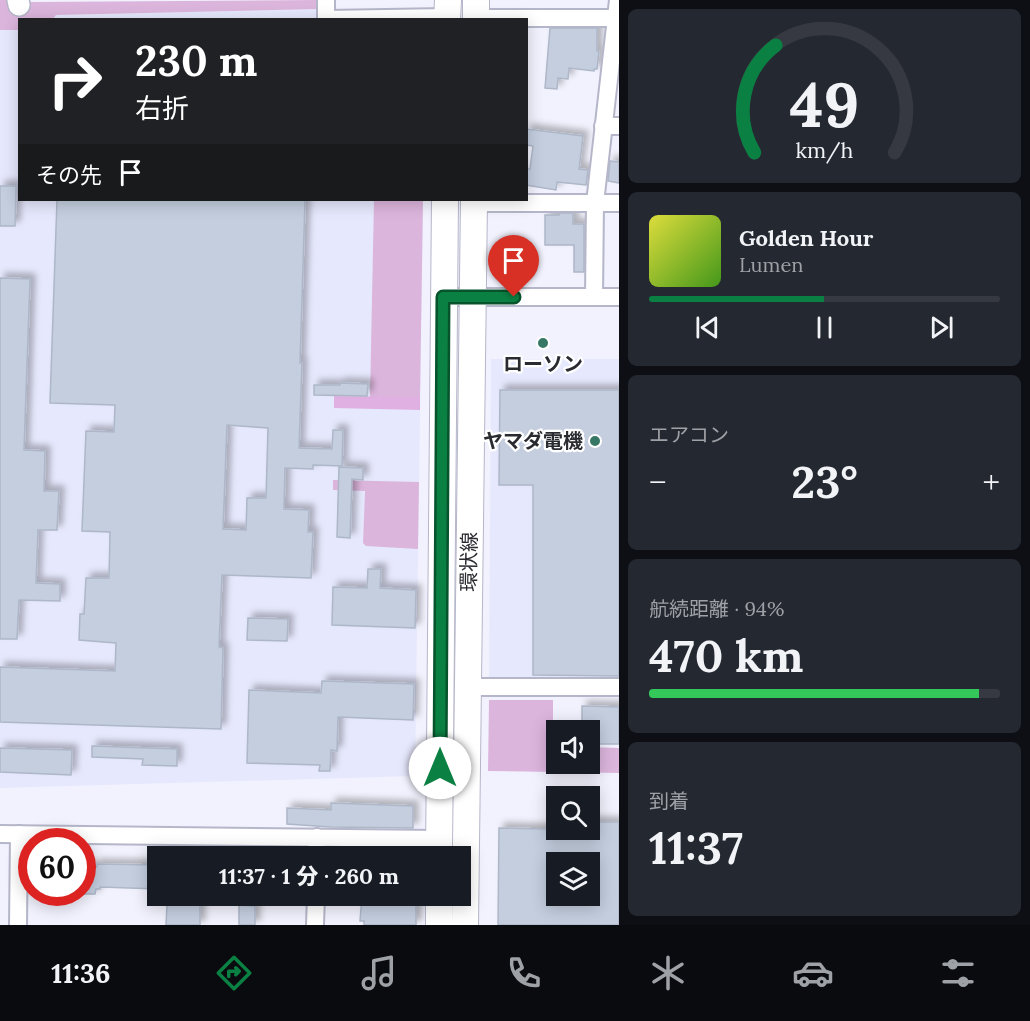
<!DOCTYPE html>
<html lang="ja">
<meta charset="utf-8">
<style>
body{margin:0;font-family:Lora,"Noto Sans JP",serif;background:#242831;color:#f1f3f6;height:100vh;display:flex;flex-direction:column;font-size:22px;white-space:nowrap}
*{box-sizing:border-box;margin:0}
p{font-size:20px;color:#9ea1a6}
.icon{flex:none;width:33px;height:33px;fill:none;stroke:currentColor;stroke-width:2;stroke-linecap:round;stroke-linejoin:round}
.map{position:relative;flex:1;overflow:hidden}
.drawer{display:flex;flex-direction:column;gap:9px;padding:9px;background:#0d0f14;width:411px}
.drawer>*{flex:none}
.banner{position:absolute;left:18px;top:18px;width:510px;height:183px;border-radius:0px;box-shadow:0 3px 15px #0003;background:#202124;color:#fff;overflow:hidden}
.controls{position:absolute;left:546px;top:720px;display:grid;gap:12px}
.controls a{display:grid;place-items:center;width:54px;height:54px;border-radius:0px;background:#171b24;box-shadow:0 3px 15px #0003;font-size:30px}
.speed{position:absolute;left:18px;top:828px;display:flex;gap:12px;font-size:30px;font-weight:700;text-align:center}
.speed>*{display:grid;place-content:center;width:78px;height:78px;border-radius:50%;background:#171b24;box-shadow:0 3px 15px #0003;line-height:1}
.speed .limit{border:9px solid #d22;background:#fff;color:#111}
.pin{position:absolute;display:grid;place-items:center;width:51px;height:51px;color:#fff;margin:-62px -26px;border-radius:50% 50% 50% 0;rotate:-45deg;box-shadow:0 0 6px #0007}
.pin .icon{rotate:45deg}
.me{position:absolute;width:66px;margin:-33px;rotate:0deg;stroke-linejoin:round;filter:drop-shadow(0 0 4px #0008)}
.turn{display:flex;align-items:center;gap:21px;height:126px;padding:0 18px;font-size:27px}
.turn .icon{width:78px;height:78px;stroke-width:2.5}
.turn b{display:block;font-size:42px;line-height:51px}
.then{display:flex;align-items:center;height:57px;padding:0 18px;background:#0003;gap:12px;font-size:22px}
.big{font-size:45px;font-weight:800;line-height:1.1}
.drawer .tile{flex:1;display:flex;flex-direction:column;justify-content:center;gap:9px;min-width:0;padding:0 21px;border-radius:9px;background:#242831}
.drawer .dial{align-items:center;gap:0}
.dial svg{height:156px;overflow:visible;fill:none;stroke:#363941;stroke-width:7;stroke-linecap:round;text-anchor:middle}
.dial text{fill:#f1f3f6;stroke:none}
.song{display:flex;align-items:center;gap:18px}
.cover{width:72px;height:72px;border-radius:9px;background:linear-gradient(135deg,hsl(60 70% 55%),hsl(100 70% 35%))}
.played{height:6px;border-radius:3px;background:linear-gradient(90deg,#0b8043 50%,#363941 50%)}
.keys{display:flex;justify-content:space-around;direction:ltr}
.heat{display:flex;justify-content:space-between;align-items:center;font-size:33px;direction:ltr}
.charge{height:9px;border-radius:4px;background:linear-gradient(90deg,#34c759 94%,#363941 0)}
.trip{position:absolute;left:147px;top:846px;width:324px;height:60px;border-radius:0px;background:#171b24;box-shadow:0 3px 15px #0003;font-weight:800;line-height:60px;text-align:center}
.tab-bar{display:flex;height:96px;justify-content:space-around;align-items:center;background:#090b0e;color:#9ea1a6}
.tab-bar .icon{width:42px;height:42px}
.tab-bar .active{color:#0b8043}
.tab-bar b{font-size:27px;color:#f1f3f6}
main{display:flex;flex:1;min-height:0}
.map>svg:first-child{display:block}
.built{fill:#e6e8fd}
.green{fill:#dcb5dc}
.forest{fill:#e1b0e2}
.building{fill:#c4cedf;stroke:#adb7c8;stroke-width:1.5;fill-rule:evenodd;filter:url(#shadow)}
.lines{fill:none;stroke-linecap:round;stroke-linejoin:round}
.minor-casing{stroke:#b5b6c9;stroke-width:20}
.tertiary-casing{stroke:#b5b6c9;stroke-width:24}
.primary-casing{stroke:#b5b6c9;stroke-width:28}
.minor{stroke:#fff;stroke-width:16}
.tertiary{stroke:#fff;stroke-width:21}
.primary{stroke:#fff;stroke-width:26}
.route-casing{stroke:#07532c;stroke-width:15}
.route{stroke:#0b8043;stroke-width:10}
.poi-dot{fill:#377766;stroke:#fff;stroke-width:2}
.labels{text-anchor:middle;stroke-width:4.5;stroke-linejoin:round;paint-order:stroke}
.poi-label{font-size:20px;font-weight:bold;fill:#2a2a31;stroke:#fff}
.street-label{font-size:20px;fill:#2a2a31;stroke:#fff}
</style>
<main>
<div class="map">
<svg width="619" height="925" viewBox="0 0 619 925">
<defs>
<filter id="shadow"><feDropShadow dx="5" dy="-5" stdDeviation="3" flood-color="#0004"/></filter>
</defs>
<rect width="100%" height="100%" fill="#f2f2fe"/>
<!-- built -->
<g class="built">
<polygon points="318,9 318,20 53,20 55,15"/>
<polygon points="0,30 19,30 20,200 423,200 415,776 0,788"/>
<polygon points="491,359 619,359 619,681 489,680"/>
</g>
<!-- green -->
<g class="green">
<polygon points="0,0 28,0 31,2 316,0 318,9 56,15 53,19 20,20 19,30 0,30"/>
<polygon points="374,200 423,200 420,397 370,397"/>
<polygon points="333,480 419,482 418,549 366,546 363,543 365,491 333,490"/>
<polygon points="489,700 553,700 553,747 556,747 556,764 590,764 590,747 619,748 619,773 488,771"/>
</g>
<!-- forest -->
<polygon class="forest" points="334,396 420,397 420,410 334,408"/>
<!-- building -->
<g class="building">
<polygon points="550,28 597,28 597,51 599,51 597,69 594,69 594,71 569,68 568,79 558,78 557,89 545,88"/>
<polygon points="526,129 583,136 579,169 588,170 586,185 557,182 556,190 526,185 526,169 530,169 533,146 526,145"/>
<polygon points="610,161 619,162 619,183 608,181"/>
<polygon points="0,186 16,186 15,226 0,226"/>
<path d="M57,200h248l-5,163h2l-3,85 33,1 1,-19h10l-1,36 -29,-1v4l-28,-1 -1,41 25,1 -1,22h5l-2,46 -89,-3 -3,72 4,1 -2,81 -221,-7v-55l115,4 1,-28 -37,-3 1,-26h4l2,-36h23l1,-46 -28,-1 4,-100 28,1 1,-27 -65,-2zM227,425l41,3 -2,70h-19l-1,32 -23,-1z"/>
<polygon points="559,213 573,213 573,224 584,224 584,272 574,272 574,245 545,245 545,215 559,215"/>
<polygon points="0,278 30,279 24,450 45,451 44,491 59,491 57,530 38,530 36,583 60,584 60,601 19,600 17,639 0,639"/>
<polygon points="340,383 368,384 367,396 314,395 314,385 340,385"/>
<polygon points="500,390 619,390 619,676 533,675 533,485 499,485"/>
<polygon points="339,467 363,468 363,480 352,479 350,538 337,537"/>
<polygon points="368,569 381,569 380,588 416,590 415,628 332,625 333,587 367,588"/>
<polygon points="248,618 288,619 287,641 247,640"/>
<polygon points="322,681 414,684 413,720 338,717 337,751 331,750 330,771 319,771 320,765 247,763 249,690 321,693"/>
<polygon points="582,706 619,707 619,744 590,744 590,730 582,730"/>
<polygon points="92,746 177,749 177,766 142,765 143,759 92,757"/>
<polygon points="0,748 72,750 71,775 0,772"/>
<polygon points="331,803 413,806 413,828 330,827 287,824 287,808 331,810"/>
<path d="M590,822h29v103h-121l1,-97 91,2zM556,862h34v34h-34z"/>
<polygon points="97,864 158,865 158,889 100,887 100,889 96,889 95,894 82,894 82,866 97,867"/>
<polygon points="362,896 382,896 382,905 416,905 416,925 364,925 364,921 360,921"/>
<polygon points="167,904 200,905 200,925 166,925"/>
<polygon points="239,905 255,906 255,925 239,925"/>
</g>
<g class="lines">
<!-- minor casing -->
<g class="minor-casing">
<g id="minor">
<polyline points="326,0 326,19 447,17"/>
<polyline points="476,18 619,18"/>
<polyline points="603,126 619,126"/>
<polyline points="474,203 619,203"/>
<polyline points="443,297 619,297"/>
<polyline points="594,297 595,203 618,0"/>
<polyline points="467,687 619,687"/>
<polyline points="0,834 439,839"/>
<polyline points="316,856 317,837"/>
<polyline points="18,925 19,834"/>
<polyline points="315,925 316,896"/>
</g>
</g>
<!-- tertiary casing -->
<g class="tertiary-casing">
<polyline id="tertiary" points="18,0 19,5"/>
</g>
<!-- primary casing -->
<g class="primary-casing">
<g id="primary">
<polyline points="447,20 448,0"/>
<polyline points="476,20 476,0"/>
<polyline points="439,856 445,200"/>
<polyline points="439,925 439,896"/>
<polyline points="465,925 474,200"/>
</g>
</g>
<!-- minor -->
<use href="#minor" class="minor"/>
<!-- tertiary -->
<use href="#tertiary" class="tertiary"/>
<!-- primary -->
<use href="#primary" class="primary"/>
</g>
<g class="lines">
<!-- route casing -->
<g class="route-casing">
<polyline id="route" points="440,768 443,297 514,297"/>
</g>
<!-- route -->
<use href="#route" class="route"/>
</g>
<!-- markers -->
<g class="poi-dot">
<circle cx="543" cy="343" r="6"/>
<circle cx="595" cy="441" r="6"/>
</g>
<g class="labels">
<!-- poi labels -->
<g class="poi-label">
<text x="543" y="371">ローソン</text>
<text x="583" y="448" text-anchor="end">ヤマダ電機</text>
</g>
<!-- street labels -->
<g class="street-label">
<text transform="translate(469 562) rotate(-89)" y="7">環状線</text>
</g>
</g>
</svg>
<div class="controls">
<a><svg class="icon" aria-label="sound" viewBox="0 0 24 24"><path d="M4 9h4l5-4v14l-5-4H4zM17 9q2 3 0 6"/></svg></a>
<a><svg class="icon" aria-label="search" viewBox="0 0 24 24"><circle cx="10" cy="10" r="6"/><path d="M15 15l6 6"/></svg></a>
<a><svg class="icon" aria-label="layers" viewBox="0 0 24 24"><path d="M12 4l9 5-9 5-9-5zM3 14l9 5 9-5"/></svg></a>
</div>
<div class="speed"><div class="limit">60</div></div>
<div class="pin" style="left:514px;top:297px;background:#d93025"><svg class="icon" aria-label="arrive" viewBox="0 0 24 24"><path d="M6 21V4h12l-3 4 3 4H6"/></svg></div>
<svg class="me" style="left:440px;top:768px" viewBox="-20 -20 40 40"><circle r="19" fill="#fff"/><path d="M0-13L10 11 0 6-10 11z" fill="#0b8043"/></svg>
<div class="trip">11:37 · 1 分 · 260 m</div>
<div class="banner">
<div class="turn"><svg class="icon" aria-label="right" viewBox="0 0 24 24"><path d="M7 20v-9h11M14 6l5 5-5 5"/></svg><div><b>230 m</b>右折</div></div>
<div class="then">その先<svg class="icon" aria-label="arrive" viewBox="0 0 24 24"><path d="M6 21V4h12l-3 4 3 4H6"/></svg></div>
</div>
</div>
<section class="drawer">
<div class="tile dial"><svg viewBox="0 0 100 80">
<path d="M14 69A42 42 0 1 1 86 69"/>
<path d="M14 69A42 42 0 0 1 25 14" stroke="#0b8043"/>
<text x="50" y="56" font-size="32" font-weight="700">49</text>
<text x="50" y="72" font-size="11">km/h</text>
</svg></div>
<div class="tile">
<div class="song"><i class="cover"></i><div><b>Golden Hour</b><p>Lumen</p></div></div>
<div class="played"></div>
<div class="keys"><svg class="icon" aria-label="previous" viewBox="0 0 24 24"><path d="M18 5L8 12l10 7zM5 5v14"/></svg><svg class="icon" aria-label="pause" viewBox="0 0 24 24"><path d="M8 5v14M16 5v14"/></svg><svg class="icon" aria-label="next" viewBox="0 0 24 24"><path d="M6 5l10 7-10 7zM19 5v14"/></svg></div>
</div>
<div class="tile"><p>エアコン</p>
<div class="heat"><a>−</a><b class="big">23°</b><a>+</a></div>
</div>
<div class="tile"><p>航続距離 · 94%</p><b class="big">470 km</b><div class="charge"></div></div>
<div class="tile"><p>到着</p><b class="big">11:37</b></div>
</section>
</main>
<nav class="tab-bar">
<b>11:36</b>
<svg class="icon active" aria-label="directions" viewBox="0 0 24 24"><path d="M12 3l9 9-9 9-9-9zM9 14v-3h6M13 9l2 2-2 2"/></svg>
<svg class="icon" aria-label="music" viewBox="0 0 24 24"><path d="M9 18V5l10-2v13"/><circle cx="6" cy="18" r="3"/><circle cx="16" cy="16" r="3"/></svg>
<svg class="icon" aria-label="phone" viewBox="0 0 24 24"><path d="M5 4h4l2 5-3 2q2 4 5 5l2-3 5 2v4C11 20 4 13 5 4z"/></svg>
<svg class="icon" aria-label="climate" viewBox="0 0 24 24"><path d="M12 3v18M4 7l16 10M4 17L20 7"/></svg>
<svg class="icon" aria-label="car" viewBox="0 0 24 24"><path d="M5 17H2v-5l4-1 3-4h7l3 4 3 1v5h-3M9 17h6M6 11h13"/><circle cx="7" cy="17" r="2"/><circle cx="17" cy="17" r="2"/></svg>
<svg class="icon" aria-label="filters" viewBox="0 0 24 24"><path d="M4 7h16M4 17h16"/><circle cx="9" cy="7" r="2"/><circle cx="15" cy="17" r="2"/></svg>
</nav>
